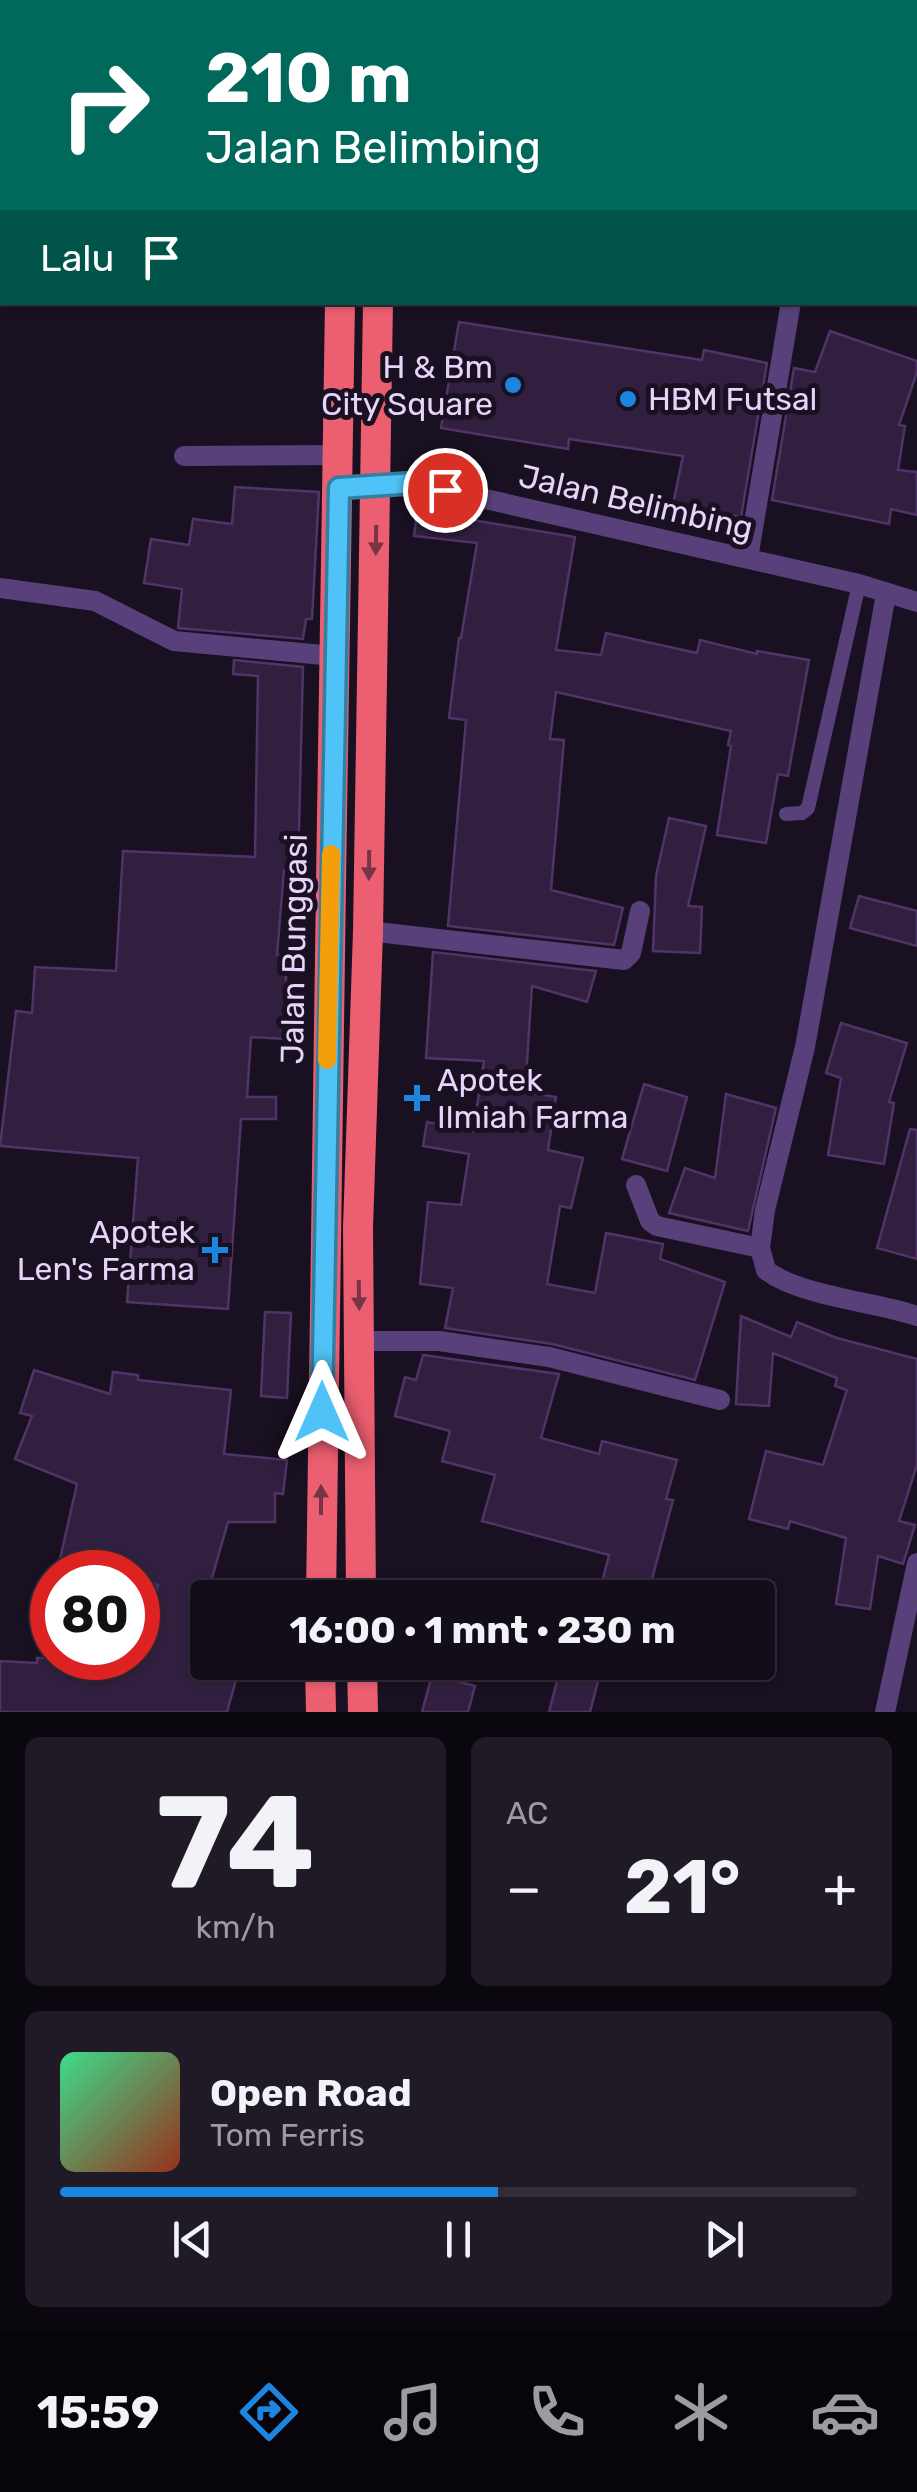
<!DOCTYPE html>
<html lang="id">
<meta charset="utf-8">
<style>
body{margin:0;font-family:Rubik,sans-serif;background:#201a26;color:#f1f3f6;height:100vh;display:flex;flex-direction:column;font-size:38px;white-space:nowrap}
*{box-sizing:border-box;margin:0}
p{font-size:32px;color:#9d9ba2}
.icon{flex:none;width:55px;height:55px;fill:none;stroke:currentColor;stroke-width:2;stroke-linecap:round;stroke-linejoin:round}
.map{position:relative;height:1712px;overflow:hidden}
.sheet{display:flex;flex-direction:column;gap:25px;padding:25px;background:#0a070e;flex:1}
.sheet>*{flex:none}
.top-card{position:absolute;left:0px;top:0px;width:918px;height:305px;box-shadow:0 2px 8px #0004,0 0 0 2px #322c38;background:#00695c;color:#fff;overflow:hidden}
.speed{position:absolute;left:30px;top:1550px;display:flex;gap:20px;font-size:50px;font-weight:700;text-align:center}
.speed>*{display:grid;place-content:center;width:130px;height:130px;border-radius:50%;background:#130c19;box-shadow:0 2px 8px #0004,0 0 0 2px #322c38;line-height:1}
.speed .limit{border:15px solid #d22;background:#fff;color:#111}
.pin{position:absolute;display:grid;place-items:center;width:85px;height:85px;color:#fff;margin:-42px;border:5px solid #fff;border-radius:50%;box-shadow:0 2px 10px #0007}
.me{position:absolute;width:110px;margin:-55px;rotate:0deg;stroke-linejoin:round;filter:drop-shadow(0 0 8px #0008)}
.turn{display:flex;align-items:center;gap:35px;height:210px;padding:0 40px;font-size:45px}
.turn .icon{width:130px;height:130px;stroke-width:2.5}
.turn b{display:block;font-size:70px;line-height:85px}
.then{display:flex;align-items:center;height:95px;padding:0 40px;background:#0003;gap:20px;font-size:38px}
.big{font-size:75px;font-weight:700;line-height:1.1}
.sheet .card{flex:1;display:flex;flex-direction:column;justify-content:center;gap:15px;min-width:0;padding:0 35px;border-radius:15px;background:#201a26}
.sheet .dial{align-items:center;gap:0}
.dial b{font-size:130px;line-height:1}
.song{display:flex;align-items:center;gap:30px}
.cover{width:120px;height:120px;border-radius:15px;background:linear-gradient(135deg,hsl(150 70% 55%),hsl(10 70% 35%))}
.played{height:10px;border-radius:5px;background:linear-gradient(90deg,#1c85df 55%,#322c38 55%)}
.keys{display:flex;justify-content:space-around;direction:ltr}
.heat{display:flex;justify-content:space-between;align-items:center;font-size:55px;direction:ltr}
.sheet .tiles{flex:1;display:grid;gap:25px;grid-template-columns:1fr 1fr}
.card:last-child{grid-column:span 2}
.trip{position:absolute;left:190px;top:1580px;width:585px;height:100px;border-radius:10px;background:#130c19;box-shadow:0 2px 8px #0004,0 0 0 2px #322c38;font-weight:700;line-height:100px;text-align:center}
.tabs{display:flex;height:160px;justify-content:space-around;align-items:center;background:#08050a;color:#9d9ba2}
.tabs .icon{width:70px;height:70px}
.tabs .selected{color:#1c85df}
.tabs b{font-size:45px;color:#f1f3f6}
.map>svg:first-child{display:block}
.building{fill:#311f3f;stroke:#513368;stroke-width:2.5}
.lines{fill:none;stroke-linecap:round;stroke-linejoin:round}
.lane{stroke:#58417a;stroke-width:14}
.street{stroke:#58417a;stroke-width:20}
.highway{stroke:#eb5f70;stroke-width:30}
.oneway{fill:#773445}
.route-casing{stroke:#337fa1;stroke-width:25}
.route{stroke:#4fc3f7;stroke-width:18}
.slow{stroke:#f59e0b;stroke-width:18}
.poi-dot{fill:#1c85df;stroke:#191021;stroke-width:4}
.labels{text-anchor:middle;stroke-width:10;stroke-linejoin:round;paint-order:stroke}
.poi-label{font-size:32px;fill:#e6d5fa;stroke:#191021;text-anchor:end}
.street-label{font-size:32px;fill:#e6d5fa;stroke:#191021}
</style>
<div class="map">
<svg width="917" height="1712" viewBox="0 0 917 1712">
<rect width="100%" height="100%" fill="#191021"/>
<!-- building -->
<g class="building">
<polygon points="459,322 702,360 704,350 767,363 741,517 673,504 683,456 569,439 568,449 441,428"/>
<polygon points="830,331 917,361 917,372 899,425 905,426 898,470 917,472 917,515 891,509 889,524 772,500 794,368 815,372"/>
<polygon points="235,487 319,492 312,619 306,619 303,639 178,628 182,589 144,583 151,539 189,545 193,519 232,524"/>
<polygon points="417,511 575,537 556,650 601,655 606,633 697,653 700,640 757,654 757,651 809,660 788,776 778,774 766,843 717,835 731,746 728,745 731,731 556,692 550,739 564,740 551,890 623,908 614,945 448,926 466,720 449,718 459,638 461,638 477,543 414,536"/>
<polygon points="234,660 303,667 298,870 284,870 277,955 286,954 286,1039 251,1037 247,1097 276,1097 276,1119 241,1119 228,1309 127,1302 138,1158 0,1146 16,1011 32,1013 35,967 116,971 123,851 255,857 258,676 233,674"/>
<polygon points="669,818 706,826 688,906 702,907 700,953 653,951 656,876"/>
<polygon points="859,896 917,911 917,946 850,928"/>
<polygon points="433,952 596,971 587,1002 532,986 525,1092 556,1097 548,1150 583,1158 571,1208 560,1206 547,1284 595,1293 606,1233 663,1244 660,1259 725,1282 695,1380 552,1344 445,1328 453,1288 420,1284 428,1202 461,1205 469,1154 423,1146 427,1122 473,1131 484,1061 426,1058"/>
<polygon points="841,1023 907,1043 889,1102 894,1103 884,1164 828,1155 841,1078 826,1073"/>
<polygon points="644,1084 687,1097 667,1171 622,1159"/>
<polygon points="726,1094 776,1108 748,1231 669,1213 685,1168 715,1178"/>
<polygon points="910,1129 917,1130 917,1259 877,1248"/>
<polygon points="265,1312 291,1313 287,1398 261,1396"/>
<polygon points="741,1316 791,1337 797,1322 837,1338 917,1359 917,1465 899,1521 915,1525 903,1564 878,1556 870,1609 836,1604 846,1538 790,1521 788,1529 749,1519 766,1451 823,1465 847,1390 835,1386 837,1378 773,1353 769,1406 736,1404"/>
<polygon points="423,1355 559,1374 541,1438 599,1454 602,1441 677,1460 666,1499 673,1500 647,1598 598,1598 609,1555 482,1521 495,1475 442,1461 450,1431 395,1416 405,1377 416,1380"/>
<polygon points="34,1370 110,1394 113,1372 138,1375 138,1380 231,1390 224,1454 287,1460 283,1494 275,1493 275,1522 228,1522 208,1592 208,1662 241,1662 227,1712 0,1712 0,1661 37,1663 37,1658 138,1658 138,1642 143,1643 158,1585 138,1579 138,1572 114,1572 60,1559 77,1484 15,1459 32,1416 20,1413"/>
<polygon points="562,1662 603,1662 590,1712 549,1712"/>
<polygon points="432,1675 475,1686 468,1712 422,1712"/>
</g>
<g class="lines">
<!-- lane -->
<polyline class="lane" points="786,814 802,813 808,808 859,584"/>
<!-- street -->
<g class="street">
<polyline points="915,128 917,129"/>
<polyline points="184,456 338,455"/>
<polyline points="339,489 415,483 859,584 917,602"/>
<polyline points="748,558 791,302"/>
<polyline points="0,588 95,601 174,641 334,656"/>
<path d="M886,594l-81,453 -40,163 -5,38 6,22c30,25 110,32 151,46"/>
<polyline points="368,931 624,960 631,953 640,911"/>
<polyline points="636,1185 650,1221 657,1226 760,1248"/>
<polyline points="359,1341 439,1341 549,1357 720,1400"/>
<polyline points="885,1712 917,1563"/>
</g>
<!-- highway -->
<g class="highway">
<polyline points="343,2 343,0"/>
<polyline points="380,2 380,0"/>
<path d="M321,1598c3,-432 14,-864 19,-1296"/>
<polyline points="361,1598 358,1228 368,931 378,302"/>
<polyline points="320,1662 321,1712"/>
<polyline points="362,1662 363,1712"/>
</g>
</g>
<!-- one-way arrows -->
<defs><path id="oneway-solid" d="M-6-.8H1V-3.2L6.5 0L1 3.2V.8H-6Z" transform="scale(2.5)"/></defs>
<g class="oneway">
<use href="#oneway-solid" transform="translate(376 540) rotate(91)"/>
<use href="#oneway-solid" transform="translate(369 865) rotate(91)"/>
<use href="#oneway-solid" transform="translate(359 1295) rotate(89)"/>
<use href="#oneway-solid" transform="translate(321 1500) rotate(-90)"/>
</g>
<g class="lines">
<!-- route casing -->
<g class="route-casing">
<polyline id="route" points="322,1412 339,488 415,483 445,490"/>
</g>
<!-- route -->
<use href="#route" class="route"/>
<!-- slow -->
<polyline class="slow" points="327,1060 331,854"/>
</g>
<!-- markers -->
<g class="poi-dot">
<circle cx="513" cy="385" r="10"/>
<circle cx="628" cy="399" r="10"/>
<path d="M412 1083h10v10h10v10h-10v10h-10v-10h-10v-10h10z"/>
<path d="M210 1235h10v10h10v10h-10v10h-10v-10h-10v-10h10z"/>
</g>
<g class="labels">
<!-- poi labels -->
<g class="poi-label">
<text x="493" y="378">H &amp; Bm<tspan x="493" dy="37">City Square</tspan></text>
<text x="648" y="410" text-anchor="start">HBM Futsal</text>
<text x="437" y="1091" text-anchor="start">Apotek<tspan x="437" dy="37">Ilmiah Farma</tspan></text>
<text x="195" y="1243">Apotek<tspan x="195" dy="37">Len's Farma</tspan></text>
</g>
<!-- street labels -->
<g class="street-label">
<text transform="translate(636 502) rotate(13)" y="11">Jalan Belimbing</text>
<text transform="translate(294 949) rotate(-89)" y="11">Jalan Bunggasi</text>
</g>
</g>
</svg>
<div class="speed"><div class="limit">80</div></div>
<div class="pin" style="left:445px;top:490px;background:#d93025"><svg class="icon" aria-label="arrive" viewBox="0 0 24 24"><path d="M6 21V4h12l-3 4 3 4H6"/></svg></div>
<svg class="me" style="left:322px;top:1412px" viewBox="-20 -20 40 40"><path d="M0-17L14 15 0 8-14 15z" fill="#4fc3f7" stroke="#fff" stroke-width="4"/></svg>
<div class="trip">16:00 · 1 mnt · 230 m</div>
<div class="top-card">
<div class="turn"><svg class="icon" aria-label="right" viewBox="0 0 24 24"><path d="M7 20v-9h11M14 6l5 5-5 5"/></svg><div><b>210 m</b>Jalan Belimbing</div></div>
<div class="then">Lalu<svg class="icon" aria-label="arrive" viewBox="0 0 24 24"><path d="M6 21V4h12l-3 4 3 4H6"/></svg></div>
</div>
</div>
<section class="sheet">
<div class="tiles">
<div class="card dial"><b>74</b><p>km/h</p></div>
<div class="card"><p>AC</p>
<div class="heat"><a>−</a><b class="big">21°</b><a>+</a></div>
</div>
<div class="card">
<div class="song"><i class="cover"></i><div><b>Open Road</b><p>Tom Ferris</p></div></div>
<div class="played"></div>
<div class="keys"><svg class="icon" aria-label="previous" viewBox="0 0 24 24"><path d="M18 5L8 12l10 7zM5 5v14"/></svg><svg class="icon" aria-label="pause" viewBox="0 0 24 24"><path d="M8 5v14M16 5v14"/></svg><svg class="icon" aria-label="next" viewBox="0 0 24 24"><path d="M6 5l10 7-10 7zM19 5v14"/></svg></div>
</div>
</div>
</section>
<nav class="tabs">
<b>15:59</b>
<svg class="icon selected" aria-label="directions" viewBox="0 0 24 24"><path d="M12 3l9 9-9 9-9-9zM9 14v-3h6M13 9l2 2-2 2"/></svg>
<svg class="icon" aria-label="music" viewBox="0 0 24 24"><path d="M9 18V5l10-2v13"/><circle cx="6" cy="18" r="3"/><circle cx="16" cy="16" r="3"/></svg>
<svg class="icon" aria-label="phone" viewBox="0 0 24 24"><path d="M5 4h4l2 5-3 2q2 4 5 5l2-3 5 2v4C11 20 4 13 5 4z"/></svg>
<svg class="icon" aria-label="climate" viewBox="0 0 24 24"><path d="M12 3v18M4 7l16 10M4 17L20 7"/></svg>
<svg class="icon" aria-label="car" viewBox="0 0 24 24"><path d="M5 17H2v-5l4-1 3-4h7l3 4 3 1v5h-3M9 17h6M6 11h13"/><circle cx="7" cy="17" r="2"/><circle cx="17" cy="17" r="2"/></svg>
</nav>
